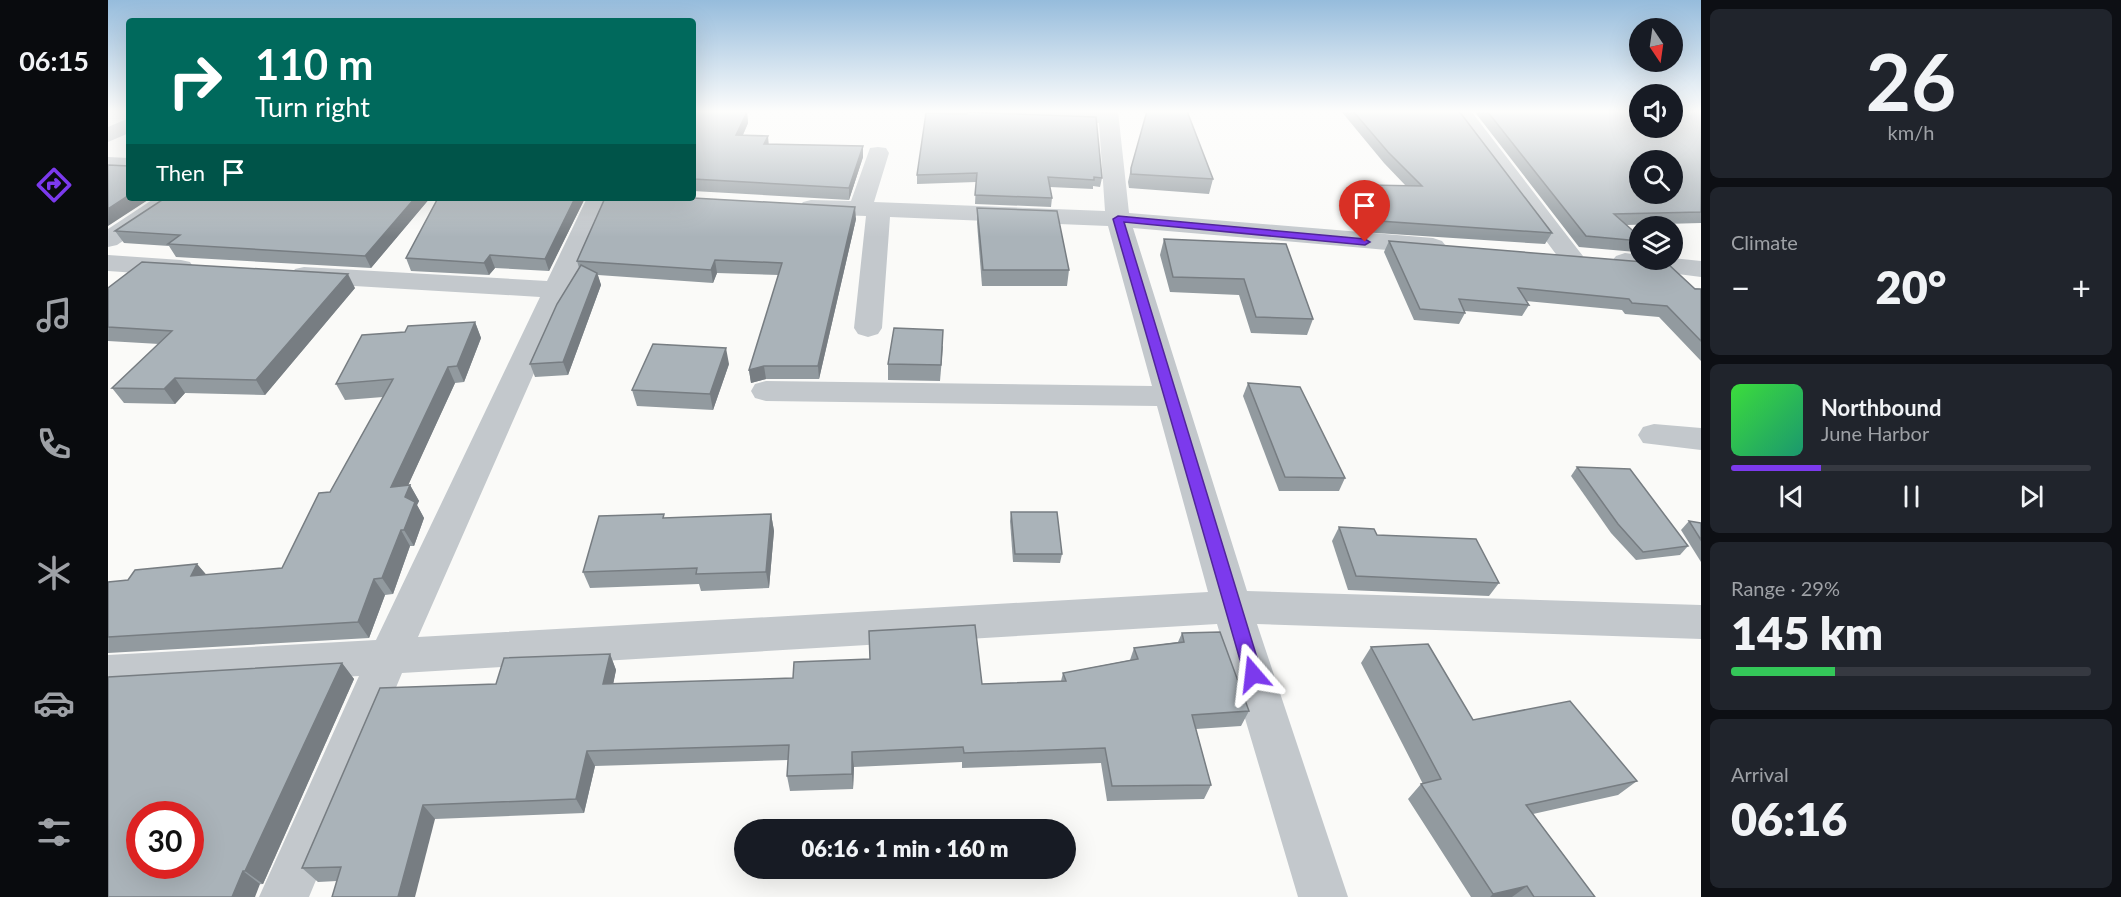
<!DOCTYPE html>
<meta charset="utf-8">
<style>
body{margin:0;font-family:Lato,sans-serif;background:#20242c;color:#f1f3f6;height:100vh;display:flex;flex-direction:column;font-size:22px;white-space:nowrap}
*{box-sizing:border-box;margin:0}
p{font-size:20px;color:#9ea1a6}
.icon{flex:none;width:33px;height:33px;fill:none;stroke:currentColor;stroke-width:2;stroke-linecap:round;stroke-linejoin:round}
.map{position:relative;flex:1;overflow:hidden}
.panel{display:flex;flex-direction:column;gap:9px;padding:9px;background:#0d0f14;width:420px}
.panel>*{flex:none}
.guide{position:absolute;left:18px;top:18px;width:570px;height:183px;border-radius:6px;box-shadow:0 6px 24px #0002;background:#00695c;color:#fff;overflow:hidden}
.needle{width:39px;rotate:167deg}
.tools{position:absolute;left:1521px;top:18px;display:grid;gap:12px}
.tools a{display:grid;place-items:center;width:54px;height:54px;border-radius:50%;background:#171b24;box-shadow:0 6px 24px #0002;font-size:30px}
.speed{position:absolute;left:18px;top:801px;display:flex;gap:12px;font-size:30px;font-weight:700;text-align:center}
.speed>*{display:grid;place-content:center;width:78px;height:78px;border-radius:50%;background:#171b24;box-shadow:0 6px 24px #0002;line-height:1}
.speed .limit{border:9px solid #d22;background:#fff;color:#111}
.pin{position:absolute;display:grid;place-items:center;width:51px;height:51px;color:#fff;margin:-62px -26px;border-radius:50% 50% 50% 0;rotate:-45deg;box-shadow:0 0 6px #0007}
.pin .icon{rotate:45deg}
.me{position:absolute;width:66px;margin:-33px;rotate:343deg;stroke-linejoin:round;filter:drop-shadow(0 0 4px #0008)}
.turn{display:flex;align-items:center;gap:21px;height:126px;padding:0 30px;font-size:27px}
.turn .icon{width:78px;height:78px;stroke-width:2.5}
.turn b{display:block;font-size:42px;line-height:51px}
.then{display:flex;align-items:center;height:57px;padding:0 30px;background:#0003;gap:12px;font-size:22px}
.big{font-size:45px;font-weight:800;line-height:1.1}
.panel .card{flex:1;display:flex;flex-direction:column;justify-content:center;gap:9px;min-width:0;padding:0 21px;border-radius:9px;background:#20242c}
.panel .dial{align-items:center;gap:0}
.dial b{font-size:78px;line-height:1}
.song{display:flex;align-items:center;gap:18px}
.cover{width:72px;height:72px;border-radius:9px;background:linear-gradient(135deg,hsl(120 70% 55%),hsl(160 70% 35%))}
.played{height:6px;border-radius:3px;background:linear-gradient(90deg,#7c3aed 25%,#363941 25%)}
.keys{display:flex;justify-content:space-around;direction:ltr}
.heat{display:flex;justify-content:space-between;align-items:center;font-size:33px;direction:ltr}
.charge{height:9px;border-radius:4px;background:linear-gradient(90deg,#34c759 29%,#363941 0)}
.trip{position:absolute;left:626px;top:819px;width:342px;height:60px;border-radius:30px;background:#171b24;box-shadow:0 6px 24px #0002;font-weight:800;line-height:60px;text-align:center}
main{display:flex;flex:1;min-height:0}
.menu{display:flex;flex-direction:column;width:108px;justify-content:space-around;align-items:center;background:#090b0e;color:#9ea1a6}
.menu .icon{width:42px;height:42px}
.menu .active{color:#7c3aed}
.menu b{font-size:27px;color:#f1f3f6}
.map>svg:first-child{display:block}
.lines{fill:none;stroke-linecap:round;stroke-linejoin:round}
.minor{fill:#c3c8cc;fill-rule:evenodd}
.wall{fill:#929a9f}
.shaded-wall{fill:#777d82}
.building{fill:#aab3b9;stroke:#777d82;stroke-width:1.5;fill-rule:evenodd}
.route{fill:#7c3aed;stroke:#51269a;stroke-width:1.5}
</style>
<main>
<nav class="menu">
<b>06:15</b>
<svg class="icon active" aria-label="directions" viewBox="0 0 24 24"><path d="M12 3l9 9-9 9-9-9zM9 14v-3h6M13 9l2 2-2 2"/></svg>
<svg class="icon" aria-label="music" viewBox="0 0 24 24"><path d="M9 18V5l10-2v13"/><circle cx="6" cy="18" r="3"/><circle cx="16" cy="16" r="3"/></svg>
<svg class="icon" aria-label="phone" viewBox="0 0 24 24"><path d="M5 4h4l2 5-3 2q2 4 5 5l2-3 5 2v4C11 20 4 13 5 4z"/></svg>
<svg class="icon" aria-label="climate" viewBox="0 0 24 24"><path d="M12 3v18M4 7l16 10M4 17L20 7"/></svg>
<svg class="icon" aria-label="car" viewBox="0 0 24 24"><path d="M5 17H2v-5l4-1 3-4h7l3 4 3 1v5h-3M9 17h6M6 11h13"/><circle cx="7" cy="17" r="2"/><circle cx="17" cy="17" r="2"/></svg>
<svg class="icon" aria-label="filters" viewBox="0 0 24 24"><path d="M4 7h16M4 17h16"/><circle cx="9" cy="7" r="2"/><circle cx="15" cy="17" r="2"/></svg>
</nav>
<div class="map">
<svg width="1593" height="897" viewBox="0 0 1593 897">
<rect width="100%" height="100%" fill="#fafaf8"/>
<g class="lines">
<!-- minor -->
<g class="minor">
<polygon points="829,111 1010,111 1021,213 1325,238 1334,241 1338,246 1334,251 1325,254 1025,228 1139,591 1593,605 1593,639 1149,624 1240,897 1190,897 1109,624 294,673 201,897 151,897 251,676 0,691 0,655 268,640 432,297 196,283 187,281 183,275 187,269 196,267 439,281 479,198 503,198 310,637 1100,592 1049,406 658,401 647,398 643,391 647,384 658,381 1044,386 1000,226 782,217 774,328 770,334 760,337 750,334 746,328 758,216 703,214 695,212 691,207 695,202 703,200 743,201 762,148 770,147 778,148 781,153 766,202 997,211 991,123 839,117 832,115"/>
<polygon points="1342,111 1363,111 1471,251 1475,256 1471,261 1462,264 1453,261"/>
<polygon points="21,118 21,133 0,142 0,127"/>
<polygon points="0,157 21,158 21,172 0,171"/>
<polygon points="47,198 75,198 71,203 9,245 0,247 0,229"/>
<polygon points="1517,253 1532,255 1532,260 1564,258 1593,261 1593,277 1508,266 1504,261 1508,256"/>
<polygon points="0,255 73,260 82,262 86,268 82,274 73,276 0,271"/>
<polygon points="1546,424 1593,428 1593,450 1535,443 1530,435 1535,427"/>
</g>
</g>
<!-- wall -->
<g class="wall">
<polygon points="585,111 639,112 640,123 635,135 661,145 755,157 741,200 585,191"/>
<polygon points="1233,111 1351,111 1444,233 1437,244 1253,232 1255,196 1259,185 1298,186 1276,163"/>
<polygon points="1366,111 1593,111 1593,223 1518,225 1532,237 1532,248 1528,252 1471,247"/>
<polygon points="818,113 994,178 992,187 985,186 985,189 942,187 944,198 943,207 867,204 868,182 809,184 809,175"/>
<polygon points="1023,168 1105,179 1101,194 1021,188 1020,182"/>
<polygon points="57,198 322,198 263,268 68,257 61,246 16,243 7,231"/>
<polygon points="330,198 477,198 441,271 387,268 381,275 303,271 298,258"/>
<polygon points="869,208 961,270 959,286 874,286 869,223"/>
<polygon points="748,219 711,379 658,379 643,383 641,370 671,275 609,273 605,283 490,275 493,285 460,375 427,377 422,364 471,268 469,261"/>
<polygon points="1056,239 1178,244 1205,319 1199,335 1143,333 1131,295 1062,292 1052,255"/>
<polygon points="1281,241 1593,289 1593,361 1551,317 1517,314 1514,310 1418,301 1421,305 1414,316 1357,311 1357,313 1351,324 1306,320 1276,252"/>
<polygon points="0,288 247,288 157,395 77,393 67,404 16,403 4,388 51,344 0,341"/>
<polygon points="367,322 373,338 356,382 347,383 300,485 302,485 311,501 309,505 316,518 306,546 302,546 285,594 277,595 261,638 0,653 0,582 20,580 89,564 98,575 174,568 222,492 275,397 237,400 228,384 297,332"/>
<polygon points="835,346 832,381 780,380 780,364"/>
<polygon points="621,364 605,410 529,406 524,390"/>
<polygon points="1140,383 1237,478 1231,491 1171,491 1135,396"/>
<polygon points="1469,467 1580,546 1572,555 1528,560 1503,533 1463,476"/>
<polygon points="903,512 954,554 952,563 905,562 902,521"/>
<polygon points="663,514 666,531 661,588 593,591 591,584 482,588 475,572 557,518"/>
<polygon points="1581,521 1593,523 1593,562 1573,530"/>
<polygon points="1231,527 1269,535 1391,583 1381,596 1240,590 1224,541"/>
<polygon points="1074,633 1141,711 1133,726 1088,729 1103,785 1096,799 999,801 993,763 854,768 854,762 746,767 745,789 682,791 679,776 680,760 487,766 476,813 327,819 229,881 210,882 194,868 388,684 502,654 508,670 505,684 874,684 953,681 955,673 1022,660 1026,648 1070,642"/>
<polygon points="1263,647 1365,720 1529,781 1510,795 1425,814 1487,897 1363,897 1300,799 1313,784 1315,784 1253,663"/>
<polygon points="234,663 246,679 155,884 0,897"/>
</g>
<!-- shaded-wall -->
<g class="shaded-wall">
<polygon points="639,112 640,123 630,146 628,135"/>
<polygon points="660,136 661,147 656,144"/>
<polygon points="755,146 755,157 741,200 741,188"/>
<polygon points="21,195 21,198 43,198 0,226 0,209"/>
<polygon points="307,198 322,198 263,268 257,256"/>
<polygon points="467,198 477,198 441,271 437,259"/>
<polygon points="747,207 748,219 711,379 710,366"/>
<polygon points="382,255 387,268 381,275 376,263"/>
<polygon points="607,260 609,273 605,283 603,270"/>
<polygon points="489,273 493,285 460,375 455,362"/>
<polygon points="240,274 247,288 157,395 148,380"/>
<polygon points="367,322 373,338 356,382 349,366"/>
<polygon points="618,348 621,364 605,410 602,394"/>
<polygon points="656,366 658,379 643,383 641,370"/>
<polygon points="340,367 347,383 292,503 283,487"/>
<polygon points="67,378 77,393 67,404 56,389"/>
<polygon points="302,485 311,501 309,505 316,518 306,546 296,530 297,497"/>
<polygon points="663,514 666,531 661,588 658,572"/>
<polygon points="293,530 302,546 285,594 274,578"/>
<polygon points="89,564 103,580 83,576"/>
<polygon points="266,579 277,595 261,638 250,622"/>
<polygon points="502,654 508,670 502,700 495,684"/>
<polygon points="234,663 246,679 155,884 137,871"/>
<polygon points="479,751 487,766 476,813 468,799"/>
<polygon points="744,752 746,767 745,789 744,774"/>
<polygon points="315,805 327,819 307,897 290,897"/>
<polygon points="135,871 152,884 147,897 124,897"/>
<polygon points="1419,886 1404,897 1382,897 1385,894"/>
</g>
<!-- building -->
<g class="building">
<polygon points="585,111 619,111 639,112 628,135 660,136 656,144 755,146 741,188 585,179"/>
<polygon points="1039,111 1079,111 1105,179 1023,174 1023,168"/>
<polygon points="1245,111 1351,111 1444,233 1257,220 1259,185 1314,186 1280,152"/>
<path d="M1379,111h153v17h32v-17h29v101l-87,2 26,23v4l-54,-5zM1532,160h32v34h-32z"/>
<polygon points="859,112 988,117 994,178 986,177 986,180 940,177 944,198 867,195 869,173 809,175 818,113 859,114"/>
<polygon points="0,165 21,166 21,195 0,209"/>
<polygon points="57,198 307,198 257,256 60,244 72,235 7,231"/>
<polygon points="330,198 467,198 437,259 382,255 376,263 298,258"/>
<polygon points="497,198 585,198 747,207 710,366 656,366 641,370 674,263 607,260 603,270 469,261"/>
<polygon points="869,208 949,211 961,270 875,270"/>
<polygon points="1056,239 1178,244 1205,319 1148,317 1136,279 1065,277"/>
<polygon points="1281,241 1560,264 1587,289 1593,289 1593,341 1559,306 1524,303 1521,299 1410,288 1421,305 1351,299 1357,313 1312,309"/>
<polygon points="34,262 240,274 148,380 67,378 56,389 4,388 64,331 0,327 0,288"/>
<polygon points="473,265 489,273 455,362 422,364 449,304"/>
<polygon points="367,322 349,366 340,367 283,487 302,485 297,497 307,502 296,530 293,530 274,578 266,579 250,622 0,637 0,582 20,580 27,570 89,564 83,576 174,568 211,493 222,492 285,379 228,384 254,335 297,332 300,326"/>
<polygon points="786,328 835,330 833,365 780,364"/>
<polygon points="545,344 618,348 602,394 524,390"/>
<polygon points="1140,383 1192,387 1237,478 1177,477"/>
<polygon points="1469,467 1522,469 1580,546 1535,552 1510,524"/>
<polygon points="903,512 949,512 954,554 907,554"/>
<polygon points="556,514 555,518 663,514 658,572 588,574 589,568 475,572 491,516"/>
<polygon points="1581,521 1593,523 1593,540"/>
<polygon points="1231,527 1266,529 1269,535 1368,539 1391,583 1248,576"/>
<polygon points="867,625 874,684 958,681 955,673 1030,659 1026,648 1076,642 1074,633 1112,632 1141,711 1084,715 1103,785 1004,786 997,748 856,753 855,747 744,752 744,774 679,776 681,745 479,751 468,799 315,805 290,897 224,897 233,867 194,868 272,688 388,684 396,658 502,654 495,684 685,678 686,662 762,659 761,631"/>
<polygon points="1320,644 1365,720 1462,701 1529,781 1418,805 1487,897 1426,897 1419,886 1385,894 1313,784 1333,779 1263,647"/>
<path d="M234,663l-97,208h-2l-11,26h-124v-220zM32,814h50v52h-50z"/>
</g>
<!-- sky -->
<linearGradient id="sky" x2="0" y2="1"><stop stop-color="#96bcdc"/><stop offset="0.47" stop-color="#fdfdfc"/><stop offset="1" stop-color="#fdfdfc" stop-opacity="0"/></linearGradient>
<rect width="1593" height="237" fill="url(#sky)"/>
<!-- route -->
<polygon class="route" points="1010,216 1257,239 1262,242 1257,245 1016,222 1154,674 1151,679 1145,681 1139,679 1136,674 1005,219"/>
</svg>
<div class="tools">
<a><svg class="needle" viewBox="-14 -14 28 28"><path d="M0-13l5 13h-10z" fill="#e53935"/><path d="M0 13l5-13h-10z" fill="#9ea1a6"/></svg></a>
<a><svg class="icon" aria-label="sound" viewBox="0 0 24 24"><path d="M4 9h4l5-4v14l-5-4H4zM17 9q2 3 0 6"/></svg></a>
<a><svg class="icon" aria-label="search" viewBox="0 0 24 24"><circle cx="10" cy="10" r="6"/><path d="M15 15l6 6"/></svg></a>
<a><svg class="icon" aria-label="layers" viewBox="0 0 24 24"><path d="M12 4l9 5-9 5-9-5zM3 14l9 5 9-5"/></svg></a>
</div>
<div class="speed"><div class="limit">30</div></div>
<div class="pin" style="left:1257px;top:242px;background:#d93025"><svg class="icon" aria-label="arrive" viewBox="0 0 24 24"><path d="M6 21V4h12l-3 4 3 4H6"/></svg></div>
<svg class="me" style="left:1145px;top:674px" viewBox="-20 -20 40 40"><path d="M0-17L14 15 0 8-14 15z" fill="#7c3aed" stroke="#fff" stroke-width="4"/></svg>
<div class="trip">06:16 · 1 min · 160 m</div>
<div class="guide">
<div class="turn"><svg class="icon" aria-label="right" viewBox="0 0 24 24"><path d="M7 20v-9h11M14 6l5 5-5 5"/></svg><div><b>110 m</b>Turn right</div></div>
<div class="then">Then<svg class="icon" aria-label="arrive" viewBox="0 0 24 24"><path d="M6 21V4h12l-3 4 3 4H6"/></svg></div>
</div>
</div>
<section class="panel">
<div class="card dial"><b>26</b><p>km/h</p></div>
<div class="card"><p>Climate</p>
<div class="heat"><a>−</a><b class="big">20°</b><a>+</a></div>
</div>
<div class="card">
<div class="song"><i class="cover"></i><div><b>Northbound</b><p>June Harbor</p></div></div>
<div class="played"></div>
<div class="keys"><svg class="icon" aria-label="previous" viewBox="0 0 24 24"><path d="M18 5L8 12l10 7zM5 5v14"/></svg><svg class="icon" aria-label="pause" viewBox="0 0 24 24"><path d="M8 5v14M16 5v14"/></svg><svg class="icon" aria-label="next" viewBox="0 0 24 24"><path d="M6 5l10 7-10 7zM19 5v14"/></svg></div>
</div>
<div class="card"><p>Range · 29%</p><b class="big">145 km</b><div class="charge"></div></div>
<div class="card"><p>Arrival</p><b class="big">06:16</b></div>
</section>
</main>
